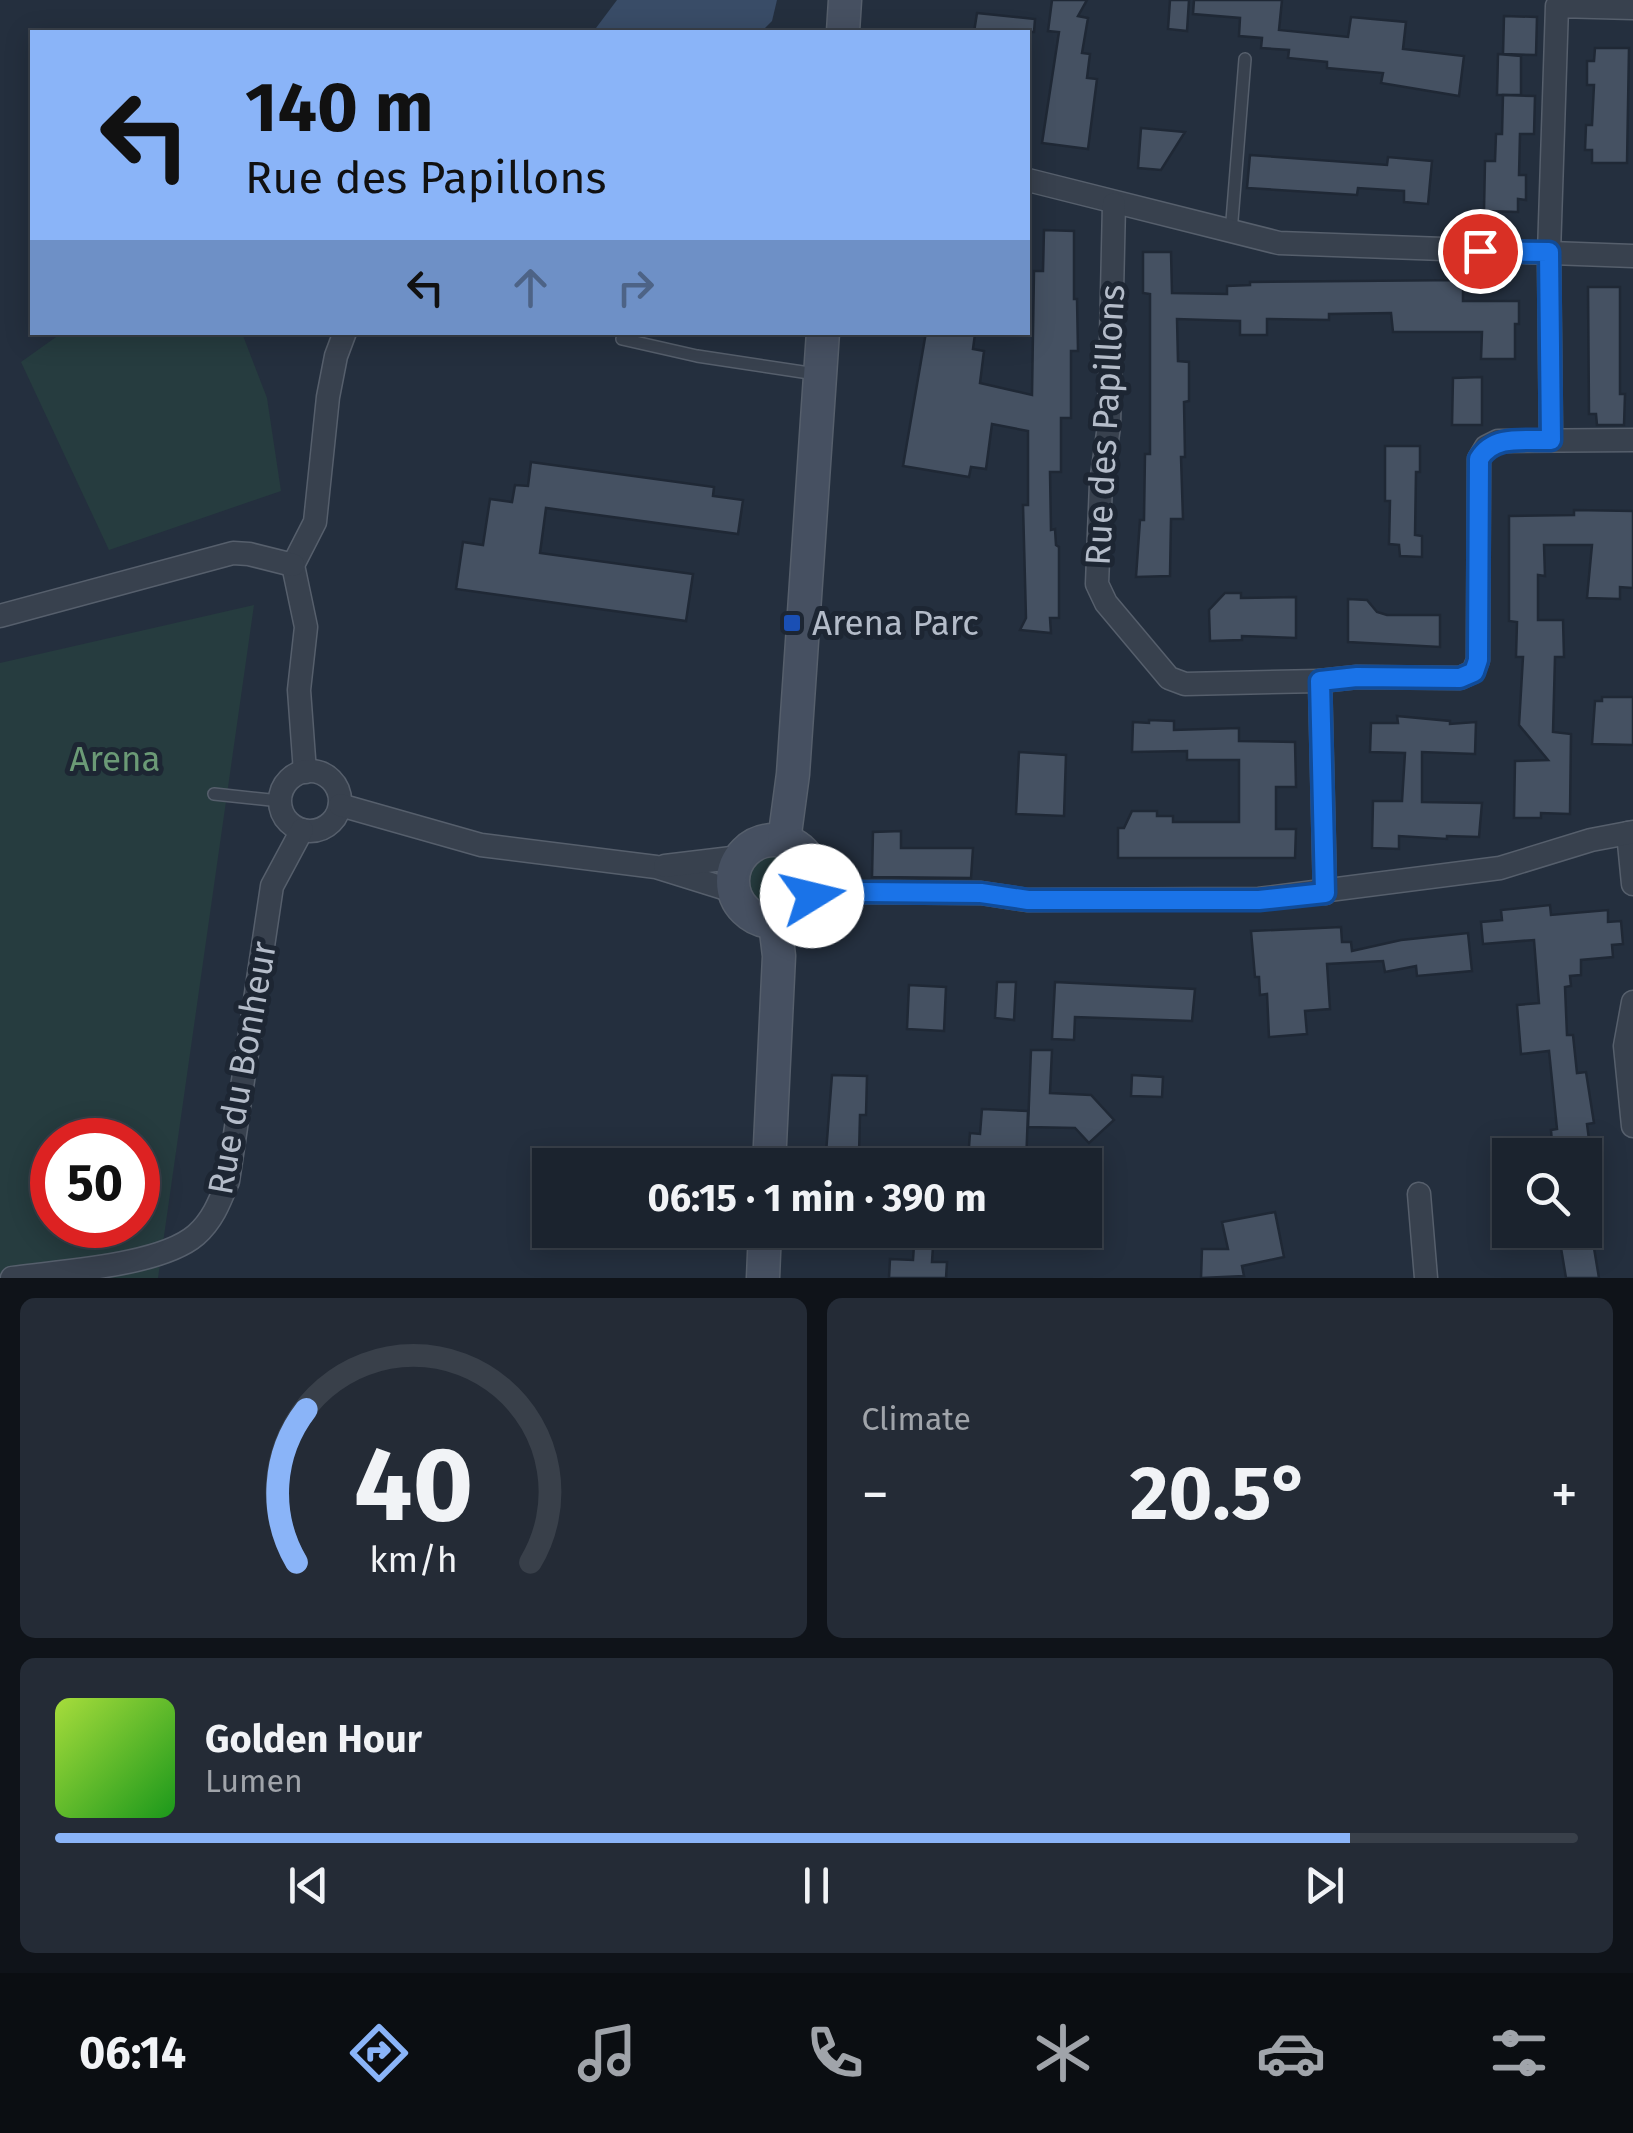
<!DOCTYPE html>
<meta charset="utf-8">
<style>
body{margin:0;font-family:"Fira Sans",sans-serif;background:#242b36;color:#f1f3f6;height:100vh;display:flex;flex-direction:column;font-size:38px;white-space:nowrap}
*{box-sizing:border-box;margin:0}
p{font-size:32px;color:#a0a4aa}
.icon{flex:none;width:55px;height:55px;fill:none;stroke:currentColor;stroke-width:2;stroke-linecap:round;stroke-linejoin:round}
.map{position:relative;height:1278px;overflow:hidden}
.sheet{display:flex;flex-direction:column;gap:20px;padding:20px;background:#0f1319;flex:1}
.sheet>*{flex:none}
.top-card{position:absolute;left:30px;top:30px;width:1000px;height:305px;border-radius:0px;box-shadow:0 5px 25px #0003,0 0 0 2px #39404a;background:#8ab4f8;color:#111;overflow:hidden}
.tools{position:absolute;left:1492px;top:1138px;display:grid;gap:20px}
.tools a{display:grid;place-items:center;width:110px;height:110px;border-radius:0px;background:#1b232e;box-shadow:0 5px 25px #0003,0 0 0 2px #39404a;font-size:50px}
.speed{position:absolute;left:30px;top:1118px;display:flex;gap:20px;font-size:50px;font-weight:700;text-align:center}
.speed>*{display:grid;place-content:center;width:130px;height:130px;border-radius:50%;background:#1b232e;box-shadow:0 5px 25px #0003,0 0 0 2px #39404a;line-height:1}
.speed .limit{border:15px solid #d22;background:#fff;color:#111}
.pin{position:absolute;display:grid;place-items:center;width:85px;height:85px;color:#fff;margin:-42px;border:5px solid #fff;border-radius:50%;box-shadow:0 2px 10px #0007}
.me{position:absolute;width:110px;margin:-55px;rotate:81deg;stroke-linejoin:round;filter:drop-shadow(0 0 8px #0008)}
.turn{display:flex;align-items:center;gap:35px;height:210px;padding:0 50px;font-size:45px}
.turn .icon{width:130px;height:130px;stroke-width:2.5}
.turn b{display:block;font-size:70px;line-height:85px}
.lanes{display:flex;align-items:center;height:95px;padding:0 50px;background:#0003;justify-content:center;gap:50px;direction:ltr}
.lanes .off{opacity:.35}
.big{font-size:75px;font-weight:700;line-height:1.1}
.sheet .tile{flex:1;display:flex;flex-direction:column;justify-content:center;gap:15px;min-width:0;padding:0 35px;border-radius:15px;background:#242b36}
.sheet .dial{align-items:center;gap:0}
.dial svg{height:260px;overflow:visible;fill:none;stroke:#39404a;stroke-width:7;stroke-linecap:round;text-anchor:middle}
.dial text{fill:#f1f3f6;stroke:none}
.song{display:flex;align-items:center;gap:30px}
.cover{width:120px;height:120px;border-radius:15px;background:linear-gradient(135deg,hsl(80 70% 55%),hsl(120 70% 35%))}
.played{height:10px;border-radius:5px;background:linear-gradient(90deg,#8ab4f8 85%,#39404a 85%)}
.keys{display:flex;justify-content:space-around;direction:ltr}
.heat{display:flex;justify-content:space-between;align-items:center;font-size:55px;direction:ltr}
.sheet .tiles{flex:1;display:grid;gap:20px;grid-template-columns:1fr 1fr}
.tile:last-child{grid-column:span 2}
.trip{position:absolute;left:532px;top:1148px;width:570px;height:100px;border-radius:0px;background:#1b232e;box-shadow:0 5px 25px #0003,0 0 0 2px #39404a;font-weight:700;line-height:100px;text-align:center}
.dock{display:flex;height:160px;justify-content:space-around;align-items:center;background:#0b0e12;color:#a0a4aa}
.dock .icon{width:70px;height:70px}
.dock .selected{color:#8ab4f8}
.dock b{font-size:45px;color:#f1f3f6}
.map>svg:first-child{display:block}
.green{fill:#263c3f;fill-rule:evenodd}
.water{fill:#394c67}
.building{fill:#455162;stroke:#1f2835;stroke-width:2.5}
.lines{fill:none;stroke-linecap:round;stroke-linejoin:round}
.lane-casing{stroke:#565f6c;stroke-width:14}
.street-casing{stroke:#565f6c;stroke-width:25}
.secondary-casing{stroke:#565f6c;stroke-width:35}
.lane{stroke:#38414e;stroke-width:11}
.street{stroke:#38414e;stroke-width:22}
.secondary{stroke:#465061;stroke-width:32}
.route-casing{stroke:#114b97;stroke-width:25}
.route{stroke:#1a73e8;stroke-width:18}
.transit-dot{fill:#1a4fb4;stroke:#1d2633;stroke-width:4}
.labels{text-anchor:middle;stroke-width:10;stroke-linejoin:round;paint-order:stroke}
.street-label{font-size:35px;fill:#b4bcc9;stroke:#1d2633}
.poi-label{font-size:35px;fill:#b4bcc9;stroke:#1d2633;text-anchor:start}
.park-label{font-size:35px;fill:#6b9a76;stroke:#1d2633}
</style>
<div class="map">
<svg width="1633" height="1278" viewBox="0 0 1633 1278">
<rect width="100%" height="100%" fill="#242f3e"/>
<!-- green -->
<g class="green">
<polygon points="63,332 242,333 267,398 281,491 109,550 21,362"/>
<path d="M254,605l-96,673h-158v-615zM52,1140h86v85h-86z"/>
<circle cx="773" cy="880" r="26"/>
</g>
<!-- water -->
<polygon class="water" points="617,0 777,0 772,21 761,32 593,32"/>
<!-- building -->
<g class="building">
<polygon points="1052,0 1087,0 1078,16 1088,18 1082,53 1090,54 1087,78 1097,79 1088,149 1042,143 1059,32 1048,31"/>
<polygon points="1170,0 1189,0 1187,31 1168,29"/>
<polygon points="1194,0 1282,0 1279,30 1348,37 1351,17 1406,22 1403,49 1464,56 1459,96 1381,83 1383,73 1327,68 1327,62 1288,58 1289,50 1261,48 1262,38 1239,36 1240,18 1193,14"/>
<polygon points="977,13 1035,19 1034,32 974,32"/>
<polygon points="1504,16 1537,17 1536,55 1503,54"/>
<polygon points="1595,48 1629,48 1627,163 1592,163 1592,150 1585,150 1586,125 1592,125 1594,85 1587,85 1587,61 1594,61"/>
<polygon points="1498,54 1521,56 1521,95 1497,95"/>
<polygon points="1503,95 1535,96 1534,134 1520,134 1519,175 1526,175 1526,200 1518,199 1518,212 1484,211 1485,161 1495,161 1496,134 1502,134"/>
<polygon points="1141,128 1185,132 1161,170 1138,168"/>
<polygon points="1250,155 1387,165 1388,157 1432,161 1428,204 1404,202 1404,191 1358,188 1357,195 1247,188"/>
<polygon points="1044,230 1074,231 1074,299 1077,299 1078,351 1071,351 1071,418 1061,418 1061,472 1050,472 1051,530 1055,529 1056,545 1059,547 1059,618 1050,618 1051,633 1020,630 1026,618 1023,505 1028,505 1028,431 992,424 986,469 971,467 969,477 903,466 926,332 975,334 973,349 984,351 980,383 1032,395 1034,271 1043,271"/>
<polygon points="1143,252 1171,252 1172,293 1227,294 1227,286 1250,285 1250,282 1463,280 1463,301 1519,301 1519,324 1515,324 1515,359 1481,359 1482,332 1393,332 1391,313 1329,314 1329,320 1267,319 1267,335 1240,335 1240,321 1177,319 1178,361 1189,362 1189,401 1184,402 1185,457 1181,457 1183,519 1171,519 1170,576 1136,577 1140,520 1144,520 1145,454 1150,454 1150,294 1143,293"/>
<polygon points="1588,287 1620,287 1620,394 1625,394 1624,425 1597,425 1596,414 1589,414"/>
<polygon points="1482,377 1482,425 1452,425 1453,378"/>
<polygon points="1385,446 1420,446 1420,472 1416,472 1415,535 1422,536 1422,557 1400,556 1399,545 1389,544 1390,501 1385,501"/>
<polygon points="531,462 714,487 713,496 743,500 738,534 546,508 540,553 693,574 686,621 456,589 463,542 483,545 490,499 512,502 515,485 528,486"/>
<polygon points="1574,510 1633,511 1633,588 1620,587 1620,599 1587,598 1592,545 1544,545 1545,576 1538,575 1538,620 1563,620 1564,657 1555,657 1553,732 1571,734 1570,814 1541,813 1541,818 1514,818 1515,761 1548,760 1519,725 1523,657 1516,657 1517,622 1509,621 1509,516 1574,515"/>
<polygon points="1225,593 1241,593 1241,598 1296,597 1296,638 1242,636 1242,640 1210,641 1209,610"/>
<polygon points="1348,599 1367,600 1377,612 1387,615 1440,615 1440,647 1348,642"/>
<polygon points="1602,697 1633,697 1633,745 1592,744 1595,701 1602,701"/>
<polygon points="1397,716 1450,721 1450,724 1476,722 1475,754 1422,752 1422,802 1482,803 1479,837 1447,836 1447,839 1399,836 1399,849 1372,848 1373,801 1402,801 1405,753 1370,752 1371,723 1398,723"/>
<polygon points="1149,720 1174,721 1174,730 1239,728 1239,741 1295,742 1296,787 1276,787 1276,829 1296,829 1295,858 1118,858 1118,828 1124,828 1132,811 1157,811 1157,816 1173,816 1173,822 1239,822 1239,760 1187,760 1187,751 1132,752 1133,722 1149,723"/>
<polygon points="1019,752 1066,755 1064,816 1016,814"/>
<polygon points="901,831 901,848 973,848 971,878 872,877 873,832"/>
<polygon points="1550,905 1551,915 1608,910 1608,922 1621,921 1623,944 1612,945 1613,957 1581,960 1581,975 1570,976 1571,986 1565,987 1567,1035 1573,1035 1577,1073 1586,1072 1594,1123 1587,1124 1591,1155 1553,1155 1551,1130 1557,1129 1549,1051 1521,1054 1517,1005 1539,1003 1534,940 1483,944 1481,922 1502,920 1501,910"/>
<polygon points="1341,927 1342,942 1351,942 1352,951 1401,940 1468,933 1472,971 1417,976 1416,966 1385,972 1383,961 1327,964 1330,1009 1305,1011 1307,1034 1269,1037 1267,994 1260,995 1259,977 1255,977 1251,931"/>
<polygon points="997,982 1016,982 1014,1020 995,1018"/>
<polygon points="1055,982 1195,989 1192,1021 1075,1017 1074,1040 1052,1039"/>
<polygon points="909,985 946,987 944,1031 907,1029"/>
<polygon points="1031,1050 1052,1050 1050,1093 1091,1095 1114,1120 1089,1143 1075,1128 1028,1127"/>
<polygon points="832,1075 867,1076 866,1115 860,1115 859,1154 826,1153"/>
<polygon points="1132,1075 1163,1077 1162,1097 1131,1096"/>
<polygon points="982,1109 1028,1111 1026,1165 968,1160 970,1133 980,1134"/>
<polygon points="1275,1212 1284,1257 1242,1266 1244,1276 1201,1278 1202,1249 1228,1249 1222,1222"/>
<polygon points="915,1230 934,1230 932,1262 947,1262 946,1278 889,1278 890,1259 913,1260"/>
<polygon points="1558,1230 1591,1230 1599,1278 1566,1278"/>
</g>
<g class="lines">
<!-- lane casing -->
<g class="lane-casing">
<g id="lane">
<polyline points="1231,233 1245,59"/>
<polyline points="622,339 697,356 816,374"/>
<polyline points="214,794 280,801"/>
</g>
</g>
<!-- street casing -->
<g class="street-casing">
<g id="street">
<polyline points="1028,180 1279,243 1633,256"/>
<polyline points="1114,204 1109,426 1101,483 1097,584 1106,603 1169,678 1185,684 1320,681 1325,893"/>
<polyline points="1551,440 1549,253 1557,6 1633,8"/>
<polyline points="293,565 315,522 328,397 336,356 345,332"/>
<polyline points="293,565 306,627 299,690 305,772"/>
<polyline points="0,616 233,553 249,554 293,565"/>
<polyline points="1320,681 1357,677 1460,678 1473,672 1478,660 1479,459 1486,447 1498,441 1633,440"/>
<circle cx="310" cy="801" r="30"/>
<polyline points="340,805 481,845 656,867 733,891"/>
<polyline points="1628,833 1633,884"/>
<polyline points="665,866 740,857"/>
<polyline points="815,885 862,892 981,893 1027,900 1259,899 1500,868 1591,840 1633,832"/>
<polyline points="1633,1002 1625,1046 1633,1126"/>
<polyline points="1419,1194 1426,1278"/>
<path d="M12,1278c49,-7 148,-12 184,-43 17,-15 24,-34 32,-54l44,-295 30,-56"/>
</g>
</g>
<!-- secondary casing -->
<g class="secondary-casing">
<g id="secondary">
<polyline points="843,32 845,0"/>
<circle cx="774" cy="881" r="41"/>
<polyline points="784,841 793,774 823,332"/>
<polyline points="769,1165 779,956 775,923"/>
<polyline points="763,1278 765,1230"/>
</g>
</g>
<!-- lane -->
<use href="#lane" class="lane"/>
<!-- street -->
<use href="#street" class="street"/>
<!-- secondary -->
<use href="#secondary" class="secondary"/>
</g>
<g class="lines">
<!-- route casing -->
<g class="route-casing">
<path id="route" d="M812,896l3,-12 47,8 119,1 47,7h231l66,-7 -5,-212 37,-4 103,1 14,-6 4,-12 1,-201c15,-25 46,-18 72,-19l-2,-188 -69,-1"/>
</g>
<!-- route -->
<use href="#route" class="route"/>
</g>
<!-- markers -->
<rect class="transit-dot" x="782" y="613" width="20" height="20" rx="5"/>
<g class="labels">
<!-- street labels -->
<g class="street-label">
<text transform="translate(1105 425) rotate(-87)" y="12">Rue des Papillons</text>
<text transform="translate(242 1068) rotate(-80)" y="12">Rue du Bonheur</text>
</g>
<!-- poi labels -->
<g class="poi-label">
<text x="812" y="635">Arena Parc</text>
</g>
<!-- park labels -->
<g class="park-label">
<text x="115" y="771">Arena</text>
</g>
</g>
</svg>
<div class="tools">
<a><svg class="icon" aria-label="search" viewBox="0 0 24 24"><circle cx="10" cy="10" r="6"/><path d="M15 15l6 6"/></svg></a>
</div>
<div class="speed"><div class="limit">50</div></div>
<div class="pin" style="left:1480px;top:251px;background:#d93025"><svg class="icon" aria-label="arrive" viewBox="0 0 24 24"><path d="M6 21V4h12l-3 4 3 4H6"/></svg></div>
<svg class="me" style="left:812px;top:896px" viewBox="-20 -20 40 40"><circle r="19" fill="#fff"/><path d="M0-13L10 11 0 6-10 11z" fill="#1a73e8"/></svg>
<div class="trip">06:15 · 1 min · 390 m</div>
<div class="top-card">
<div class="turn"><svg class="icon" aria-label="left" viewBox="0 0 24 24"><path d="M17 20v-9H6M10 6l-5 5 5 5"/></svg><div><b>140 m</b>Rue des Papillons</div></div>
<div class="lanes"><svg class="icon" aria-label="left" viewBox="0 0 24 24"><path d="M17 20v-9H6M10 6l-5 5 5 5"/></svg><svg class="icon off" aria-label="ahead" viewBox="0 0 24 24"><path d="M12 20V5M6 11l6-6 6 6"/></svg><svg class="icon off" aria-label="right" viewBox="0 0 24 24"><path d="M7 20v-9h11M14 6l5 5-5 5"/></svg></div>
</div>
</div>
<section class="sheet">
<div class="tiles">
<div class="tile dial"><svg viewBox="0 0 100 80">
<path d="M14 69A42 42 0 1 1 86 69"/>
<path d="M14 69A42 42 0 0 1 17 22" stroke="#8ab4f8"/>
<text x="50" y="56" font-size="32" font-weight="700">40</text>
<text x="50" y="72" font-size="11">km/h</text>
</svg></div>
<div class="tile"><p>Climate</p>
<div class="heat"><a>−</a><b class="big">20.5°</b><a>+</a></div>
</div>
<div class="tile">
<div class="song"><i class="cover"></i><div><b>Golden Hour</b><p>Lumen</p></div></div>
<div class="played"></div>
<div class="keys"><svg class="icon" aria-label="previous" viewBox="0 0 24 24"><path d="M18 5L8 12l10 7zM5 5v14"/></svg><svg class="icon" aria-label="pause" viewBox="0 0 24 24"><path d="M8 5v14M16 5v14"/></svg><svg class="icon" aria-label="next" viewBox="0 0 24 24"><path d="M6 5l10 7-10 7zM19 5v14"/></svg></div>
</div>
</div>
</section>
<nav class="dock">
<b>06:14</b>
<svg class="icon selected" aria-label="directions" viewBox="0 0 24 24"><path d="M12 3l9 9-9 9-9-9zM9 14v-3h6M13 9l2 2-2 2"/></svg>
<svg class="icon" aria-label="music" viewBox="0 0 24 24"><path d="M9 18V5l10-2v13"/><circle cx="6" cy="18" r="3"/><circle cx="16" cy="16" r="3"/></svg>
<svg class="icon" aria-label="phone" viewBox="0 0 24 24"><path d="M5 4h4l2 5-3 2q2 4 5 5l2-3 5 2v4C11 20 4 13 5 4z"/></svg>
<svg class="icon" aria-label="climate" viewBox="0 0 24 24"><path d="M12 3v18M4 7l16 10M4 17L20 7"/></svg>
<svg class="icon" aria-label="car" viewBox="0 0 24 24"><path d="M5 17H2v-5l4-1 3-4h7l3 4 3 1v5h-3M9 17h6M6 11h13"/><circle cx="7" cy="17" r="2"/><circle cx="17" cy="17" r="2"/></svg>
<svg class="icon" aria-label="filters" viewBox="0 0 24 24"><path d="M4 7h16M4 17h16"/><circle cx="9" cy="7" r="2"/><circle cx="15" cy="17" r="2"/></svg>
</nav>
